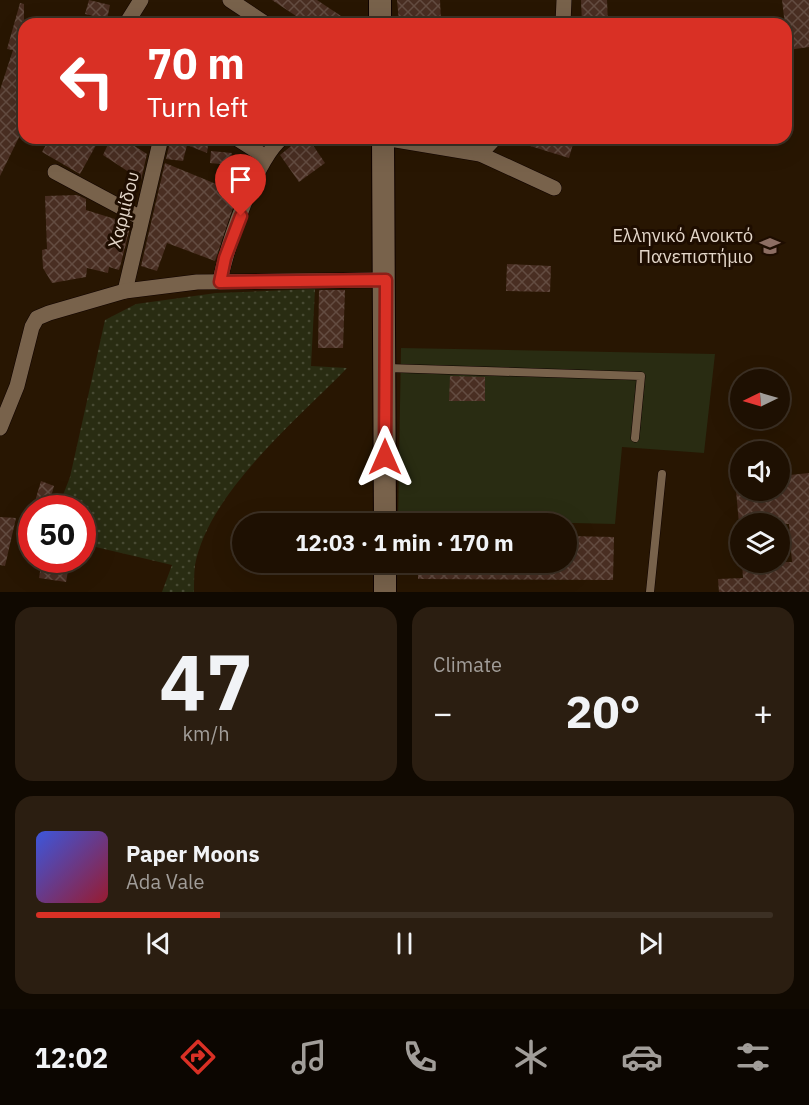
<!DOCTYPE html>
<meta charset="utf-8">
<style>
body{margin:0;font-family:"IBM Plex Sans",sans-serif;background:#2b1e11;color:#f1f3f6;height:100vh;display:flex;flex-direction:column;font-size:22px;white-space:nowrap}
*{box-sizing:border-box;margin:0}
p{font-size:20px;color:#a19d99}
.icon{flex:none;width:33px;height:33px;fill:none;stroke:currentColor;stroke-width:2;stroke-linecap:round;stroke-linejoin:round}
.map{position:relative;height:592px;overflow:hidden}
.sheet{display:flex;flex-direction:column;gap:15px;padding:15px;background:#100901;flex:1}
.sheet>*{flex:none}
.hud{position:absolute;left:18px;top:18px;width:774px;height:126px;border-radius:18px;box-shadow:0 6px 24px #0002,0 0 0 2px #3c3024;background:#d93025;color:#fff;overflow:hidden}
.needle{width:39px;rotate:265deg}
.buttons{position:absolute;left:730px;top:369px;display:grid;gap:12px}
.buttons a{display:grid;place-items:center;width:60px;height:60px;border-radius:50%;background:#1e1002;box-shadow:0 6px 24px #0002,0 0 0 2px #3c3024;font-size:30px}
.speed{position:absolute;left:18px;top:495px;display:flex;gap:12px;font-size:30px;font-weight:700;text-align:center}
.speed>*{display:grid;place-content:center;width:78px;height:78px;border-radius:50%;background:#1e1002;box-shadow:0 6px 24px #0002,0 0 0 2px #3c3024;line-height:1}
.speed .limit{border:9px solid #d22;background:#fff;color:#111}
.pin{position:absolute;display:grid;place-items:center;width:51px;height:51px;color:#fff;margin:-62px -26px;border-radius:50% 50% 50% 0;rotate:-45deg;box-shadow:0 0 6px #0007}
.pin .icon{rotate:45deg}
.me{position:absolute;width:66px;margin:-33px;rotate:0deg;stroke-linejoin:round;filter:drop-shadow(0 0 4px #0008)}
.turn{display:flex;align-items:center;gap:21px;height:126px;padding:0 30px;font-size:27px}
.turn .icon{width:78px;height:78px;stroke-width:2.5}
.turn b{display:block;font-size:42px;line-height:51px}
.big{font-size:45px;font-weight:700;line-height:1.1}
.sheet .card{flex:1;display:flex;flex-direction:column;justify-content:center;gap:9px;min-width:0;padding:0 21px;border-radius:18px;background:#2b1e11}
.sheet .dial{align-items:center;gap:0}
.dial b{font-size:78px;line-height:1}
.song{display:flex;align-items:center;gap:18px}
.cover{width:72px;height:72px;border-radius:9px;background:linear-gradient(135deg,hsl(230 70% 55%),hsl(350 70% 35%))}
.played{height:6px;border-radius:3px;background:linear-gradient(90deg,#d93025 25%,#3c3024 25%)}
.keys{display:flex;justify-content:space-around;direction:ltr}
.heat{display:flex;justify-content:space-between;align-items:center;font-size:33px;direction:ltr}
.sheet .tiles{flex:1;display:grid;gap:15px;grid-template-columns:1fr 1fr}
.card:last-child{grid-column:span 2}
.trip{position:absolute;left:232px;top:513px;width:345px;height:60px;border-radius:30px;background:#1e1002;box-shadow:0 6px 24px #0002,0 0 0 2px #3c3024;font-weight:700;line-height:60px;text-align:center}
.tabs{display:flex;height:96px;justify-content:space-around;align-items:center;background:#0c0601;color:#a19d99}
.tabs .icon{width:42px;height:42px}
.tabs .active{color:#d93025}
.tabs b{font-size:27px;color:#f1f3f6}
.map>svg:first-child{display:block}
.grass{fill:url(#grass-dots)}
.pitch{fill:#292c12}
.building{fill:url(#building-cross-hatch)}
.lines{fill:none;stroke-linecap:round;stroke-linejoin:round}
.service-casing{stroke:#100300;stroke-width:9}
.minor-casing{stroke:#100300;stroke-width:16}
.secondary-casing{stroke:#100300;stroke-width:24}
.service{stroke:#78624b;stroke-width:8}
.minor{stroke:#78624b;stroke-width:15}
.secondary{stroke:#78624b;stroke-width:22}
.route-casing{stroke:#8d1f18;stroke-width:15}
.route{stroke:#d93025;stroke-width:10}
.labels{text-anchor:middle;stroke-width:6;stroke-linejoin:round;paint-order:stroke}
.street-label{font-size:18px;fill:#e4d7ca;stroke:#1e0d00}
.poi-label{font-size:18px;fill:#e4d7ca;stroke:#1e0d00;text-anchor:end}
</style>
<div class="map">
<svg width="809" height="592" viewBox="0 0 809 592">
<defs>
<pattern id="grass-dots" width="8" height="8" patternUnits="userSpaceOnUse" patternTransform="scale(1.5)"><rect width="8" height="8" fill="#292c12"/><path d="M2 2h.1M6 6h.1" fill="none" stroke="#484a33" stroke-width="1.8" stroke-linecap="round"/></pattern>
<pattern id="building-cross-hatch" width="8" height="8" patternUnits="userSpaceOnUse" patternTransform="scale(1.5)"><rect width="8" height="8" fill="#492e22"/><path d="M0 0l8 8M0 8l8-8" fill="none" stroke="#634c41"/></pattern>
</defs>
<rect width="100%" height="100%" fill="#281602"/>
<!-- grass -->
<path class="grass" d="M315,289l-4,77 36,2c-50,52 -138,124 -152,197 -1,8 -1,18 -1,27h-32l10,-27 -89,-21 -1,-36h-24l12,-31 35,-157 31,-16 80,-11z"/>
<!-- pitch -->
<polygon class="pitch" points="401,348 715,354 704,453 622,447 615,524 398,519"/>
<!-- building -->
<g class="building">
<polygon points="89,0 110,5 107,19 85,14"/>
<polygon points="272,0 317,0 353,24 316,24 307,18 305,22"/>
<polygon points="397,0 440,0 441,21 399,22"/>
<polygon points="581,0 607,0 608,24 582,24"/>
<polygon points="782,0 809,0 809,47 788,50"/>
<polygon points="20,3 24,4 24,127 0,176 0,90 13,50 7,49"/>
<polygon points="50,138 100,138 80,174 42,152"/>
<polygon points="111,138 122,138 147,154 141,180 103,155"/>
<polygon points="171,138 209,138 207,153 187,145 183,161 166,159"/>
<polygon points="301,138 308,138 325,163 299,182 280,155"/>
<polygon points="515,138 562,138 561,141 573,144 569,158 514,141"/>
<polygon points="211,151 232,153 230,165 210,163"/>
<polygon points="165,163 238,193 215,261 167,243 157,271 141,266"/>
<polygon points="77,195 86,199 86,210 131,224 122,259 119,270 109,267 108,273 87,268 86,277 52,283 43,268 42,250 47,249 45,196"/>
<polygon points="507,264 551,266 550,292 506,291"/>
<polygon points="319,290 345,290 343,348 318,348"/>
<polygon points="450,376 485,377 485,401 449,401"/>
<polygon points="809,473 809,592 719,592 718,579 743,578 742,562 792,562 789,524 739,524 736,490 780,490 780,476"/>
<polygon points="41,481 54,486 48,508 33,508"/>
<polygon points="0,517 16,518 5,566 0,565"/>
<polygon points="567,536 614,537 613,580 418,579 418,562 567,562"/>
<polygon points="42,560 70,560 66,582 39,578"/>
</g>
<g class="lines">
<!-- service casing -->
<g class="service-casing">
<g id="service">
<polyline points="387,368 641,376 635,438"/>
<polyline points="650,592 662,474"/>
</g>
</g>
<!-- minor casing -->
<g class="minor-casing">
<g id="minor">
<polyline points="230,0 266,24"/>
<polyline points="126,24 141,0"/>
<polyline points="563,24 564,0"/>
<polyline points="236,138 266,157"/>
<polyline points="384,138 480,154 554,188"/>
<polyline points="480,154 495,138"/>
<polyline points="55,172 141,218"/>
<path d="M220,281c7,-34 35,-121 62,-143"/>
<polyline points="125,291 161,138"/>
<polyline points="0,428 17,386 32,327 37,318 49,313 125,291 197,282 386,280"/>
</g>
</g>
<!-- secondary casing -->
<g class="secondary-casing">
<g id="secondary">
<polyline points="380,24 380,0"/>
<polyline points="383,138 385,524"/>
<polyline points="385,592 385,562"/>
</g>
</g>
<!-- service -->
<use href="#service" class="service"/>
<!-- minor -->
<use href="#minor" class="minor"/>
<!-- secondary -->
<use href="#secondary" class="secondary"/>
</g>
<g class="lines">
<!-- route casing -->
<g class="route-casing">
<polyline id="route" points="241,216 225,258 220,282 386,280 385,457"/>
</g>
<!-- route -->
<use href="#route" class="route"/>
</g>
<!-- icons -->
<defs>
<g id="university-bare" transform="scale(1.62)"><path d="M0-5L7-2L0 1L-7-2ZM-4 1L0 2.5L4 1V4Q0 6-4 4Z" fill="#8d6e63" stroke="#1e0d00" stroke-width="2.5" paint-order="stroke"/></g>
</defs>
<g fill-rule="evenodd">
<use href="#university-bare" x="770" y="246"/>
</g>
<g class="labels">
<!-- street labels -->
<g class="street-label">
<text transform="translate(124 210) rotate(-76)" y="6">Χαρμίδου</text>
</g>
<!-- poi labels -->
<g class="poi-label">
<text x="753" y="242">Ελληνικό Ανοικτό<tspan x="753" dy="21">Πανεπιστήμιο</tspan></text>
</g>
</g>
</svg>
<div class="buttons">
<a><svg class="needle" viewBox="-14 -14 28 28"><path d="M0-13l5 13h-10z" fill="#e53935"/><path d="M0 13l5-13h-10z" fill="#a19d99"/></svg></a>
<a><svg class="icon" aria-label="sound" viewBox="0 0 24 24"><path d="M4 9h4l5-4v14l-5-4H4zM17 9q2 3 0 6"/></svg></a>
<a><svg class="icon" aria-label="layers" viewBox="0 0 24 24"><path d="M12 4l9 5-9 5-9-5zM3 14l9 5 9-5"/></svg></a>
</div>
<div class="speed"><div class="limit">50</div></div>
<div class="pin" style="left:241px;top:216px;background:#d93025"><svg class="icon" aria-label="arrive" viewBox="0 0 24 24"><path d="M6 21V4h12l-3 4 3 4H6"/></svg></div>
<svg class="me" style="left:385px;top:457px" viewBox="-20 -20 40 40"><path d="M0-17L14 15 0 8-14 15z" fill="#d93025" stroke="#fff" stroke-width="4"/></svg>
<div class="trip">12:03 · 1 min · 170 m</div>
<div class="hud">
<div class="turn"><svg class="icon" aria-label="left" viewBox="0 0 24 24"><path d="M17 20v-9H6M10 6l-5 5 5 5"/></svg><div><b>70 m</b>Turn left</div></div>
</div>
</div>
<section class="sheet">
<div class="tiles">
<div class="card dial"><b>47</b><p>km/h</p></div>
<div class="card"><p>Climate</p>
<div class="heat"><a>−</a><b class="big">20°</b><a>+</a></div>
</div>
<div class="card">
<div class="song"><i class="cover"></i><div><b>Paper Moons</b><p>Ada Vale</p></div></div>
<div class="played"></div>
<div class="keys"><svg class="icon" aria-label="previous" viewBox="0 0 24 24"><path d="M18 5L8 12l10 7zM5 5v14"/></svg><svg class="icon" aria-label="pause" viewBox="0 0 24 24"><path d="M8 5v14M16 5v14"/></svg><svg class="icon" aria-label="next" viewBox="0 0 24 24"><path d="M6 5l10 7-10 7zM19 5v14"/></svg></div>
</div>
</div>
</section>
<nav class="tabs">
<b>12:02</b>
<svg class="icon active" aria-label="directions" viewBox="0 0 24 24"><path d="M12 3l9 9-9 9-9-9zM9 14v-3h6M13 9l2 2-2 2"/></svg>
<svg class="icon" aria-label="music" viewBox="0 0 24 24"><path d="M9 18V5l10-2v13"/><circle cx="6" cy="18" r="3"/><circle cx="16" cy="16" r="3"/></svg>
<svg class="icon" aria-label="phone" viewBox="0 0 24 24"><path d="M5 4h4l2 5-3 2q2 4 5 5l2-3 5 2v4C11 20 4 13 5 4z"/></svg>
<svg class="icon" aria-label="climate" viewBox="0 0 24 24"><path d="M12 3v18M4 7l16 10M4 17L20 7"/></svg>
<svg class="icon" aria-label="car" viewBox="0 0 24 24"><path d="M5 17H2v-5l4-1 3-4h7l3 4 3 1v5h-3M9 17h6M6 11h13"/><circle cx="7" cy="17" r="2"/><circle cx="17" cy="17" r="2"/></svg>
<svg class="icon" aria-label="filters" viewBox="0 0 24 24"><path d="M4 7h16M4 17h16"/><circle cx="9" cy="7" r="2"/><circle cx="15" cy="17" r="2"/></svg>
</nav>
